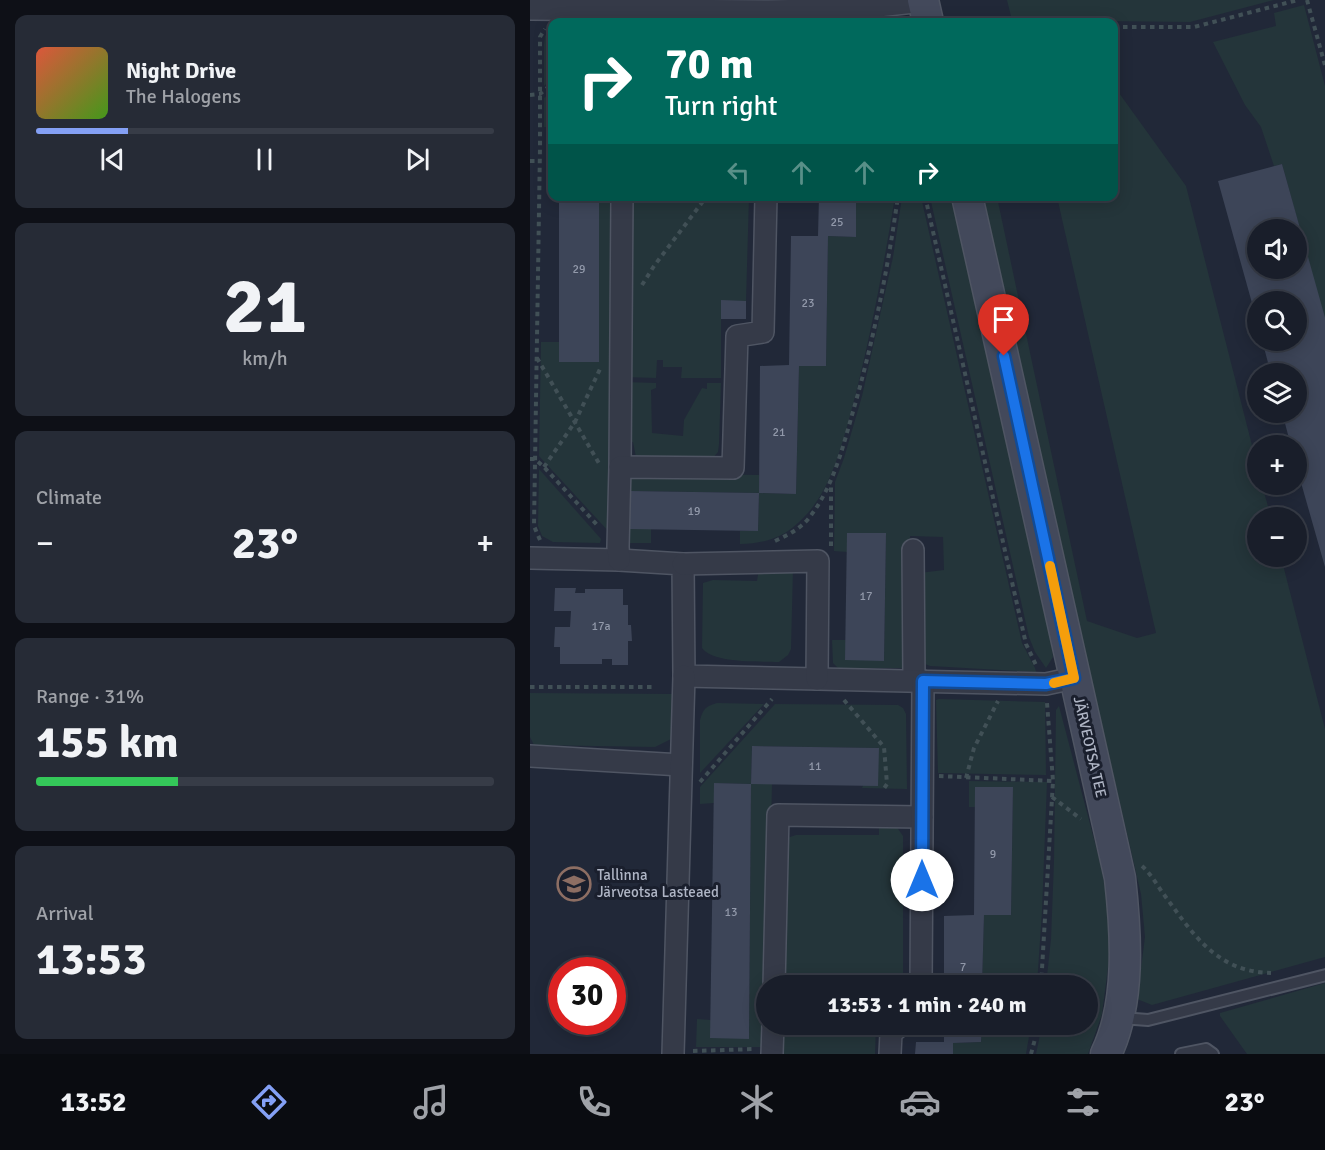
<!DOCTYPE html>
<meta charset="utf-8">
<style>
body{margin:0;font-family:Signika,sans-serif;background:#262b36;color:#f1f3f6;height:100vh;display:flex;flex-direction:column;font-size:22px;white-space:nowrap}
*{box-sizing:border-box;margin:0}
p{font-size:20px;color:#9fa2a8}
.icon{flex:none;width:33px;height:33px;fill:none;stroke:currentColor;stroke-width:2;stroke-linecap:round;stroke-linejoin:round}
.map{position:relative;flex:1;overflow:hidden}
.details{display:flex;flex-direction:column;gap:15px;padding:15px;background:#0e1017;width:530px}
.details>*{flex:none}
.hud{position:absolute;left:18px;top:18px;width:570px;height:183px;border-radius:12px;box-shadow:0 3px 15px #0003,0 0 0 2px #373c47;background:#00695c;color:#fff;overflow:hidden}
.fabs{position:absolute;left:717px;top:219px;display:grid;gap:12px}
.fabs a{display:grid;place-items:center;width:60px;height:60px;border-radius:50%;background:#191e2a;box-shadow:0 3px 15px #0003,0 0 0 2px #373c47;font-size:30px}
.speed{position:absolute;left:18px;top:957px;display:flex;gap:12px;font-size:30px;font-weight:700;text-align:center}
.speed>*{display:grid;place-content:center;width:78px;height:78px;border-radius:50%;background:#191e2a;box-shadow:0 3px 15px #0003,0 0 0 2px #373c47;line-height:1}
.speed .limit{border:9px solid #d22;background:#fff;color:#111}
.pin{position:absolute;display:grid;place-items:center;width:51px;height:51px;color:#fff;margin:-62px -26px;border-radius:50% 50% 50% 0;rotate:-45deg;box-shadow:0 0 6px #0007}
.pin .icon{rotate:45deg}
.me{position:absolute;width:66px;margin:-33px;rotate:0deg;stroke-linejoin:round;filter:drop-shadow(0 0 4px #0008)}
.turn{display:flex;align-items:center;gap:21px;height:126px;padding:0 18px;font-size:27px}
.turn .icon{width:78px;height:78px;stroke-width:2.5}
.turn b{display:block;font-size:42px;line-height:51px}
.lanes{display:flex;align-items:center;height:57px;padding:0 18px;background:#0003;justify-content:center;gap:30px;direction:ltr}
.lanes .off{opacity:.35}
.big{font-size:45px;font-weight:700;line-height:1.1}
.details .widget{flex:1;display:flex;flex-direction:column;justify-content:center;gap:9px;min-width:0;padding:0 21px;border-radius:12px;background:#262b36}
.details .dial{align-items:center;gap:0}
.dial b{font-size:78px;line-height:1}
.song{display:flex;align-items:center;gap:18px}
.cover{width:72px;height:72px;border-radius:9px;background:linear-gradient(135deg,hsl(10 70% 55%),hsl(100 70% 35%))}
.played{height:6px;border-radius:3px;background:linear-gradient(90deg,#84a0f5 20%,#373c47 20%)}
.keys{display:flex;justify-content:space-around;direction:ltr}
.heat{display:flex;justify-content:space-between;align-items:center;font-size:33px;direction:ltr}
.charge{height:9px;border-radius:4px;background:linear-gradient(90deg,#34c759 31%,#373c47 0)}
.trip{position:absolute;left:226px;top:975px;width:342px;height:60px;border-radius:30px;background:#191e2a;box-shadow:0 3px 15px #0003,0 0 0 2px #373c47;font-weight:700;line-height:60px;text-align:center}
.tab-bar{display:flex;height:96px;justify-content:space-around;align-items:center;background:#0a0c11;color:#9fa2a8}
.tab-bar .icon{width:42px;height:42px}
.tab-bar .selected{color:#84a0f5}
.tab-bar b{font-size:27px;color:#f1f3f6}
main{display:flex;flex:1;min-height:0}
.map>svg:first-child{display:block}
.green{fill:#24353a}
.building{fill:#3d4558;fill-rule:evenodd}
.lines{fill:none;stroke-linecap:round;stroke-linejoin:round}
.service-casing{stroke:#4f5563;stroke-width:14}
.minor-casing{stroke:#4f5563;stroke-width:24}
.secondary-casing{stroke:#4f5563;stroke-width:33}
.path{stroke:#415056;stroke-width:4;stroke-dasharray:4.5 4.5;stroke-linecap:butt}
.service{stroke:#353a48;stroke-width:10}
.minor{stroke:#353a48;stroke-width:21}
.secondary{stroke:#43495b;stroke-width:30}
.route-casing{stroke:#114b97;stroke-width:15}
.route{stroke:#1a73e8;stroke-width:10}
.slow{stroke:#f59e0b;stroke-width:10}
.labels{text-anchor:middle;stroke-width:6;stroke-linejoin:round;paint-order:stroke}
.number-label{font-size:12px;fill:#9299aa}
.street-label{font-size:15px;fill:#afb5c5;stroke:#1a1f2d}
.poi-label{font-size:15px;fill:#afb5c5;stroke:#1a1f2d;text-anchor:start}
</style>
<main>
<section class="details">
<div class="widget">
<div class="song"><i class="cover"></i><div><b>Night Drive</b><p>The Halogens</p></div></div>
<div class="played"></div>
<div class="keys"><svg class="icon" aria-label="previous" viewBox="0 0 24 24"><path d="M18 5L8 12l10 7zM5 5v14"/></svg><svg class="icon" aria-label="pause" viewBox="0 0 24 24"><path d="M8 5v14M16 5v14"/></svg><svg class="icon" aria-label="next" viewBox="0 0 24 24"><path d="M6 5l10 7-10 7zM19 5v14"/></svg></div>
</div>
<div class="widget dial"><b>21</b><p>km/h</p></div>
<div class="widget"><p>Climate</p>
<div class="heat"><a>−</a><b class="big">23°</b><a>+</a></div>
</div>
<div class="widget"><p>Range · 31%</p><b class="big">155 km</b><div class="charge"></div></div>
<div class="widget"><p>Arrival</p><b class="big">13:53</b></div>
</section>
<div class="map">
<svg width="796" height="1054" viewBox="0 0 796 1054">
<rect width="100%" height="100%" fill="#212838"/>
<!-- green -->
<g class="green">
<polygon points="477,0 744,0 660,22 482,20"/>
<polygon points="774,5 795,86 795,321 752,164 744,166 731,127 715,105 683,42 746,26 744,13"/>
<polygon points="22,29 22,79 14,86 14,44 15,36"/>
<polygon points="584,86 656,186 727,465 728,484 732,485 741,517 728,518 728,556 751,557 795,729 795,957 622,1005 607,999 615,937 611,894 449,197 467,197 557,621 607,638 626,633 527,197 584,196"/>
<polygon points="22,91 22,127 14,127 14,98"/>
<polygon points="69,197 86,197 81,534 9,456 11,342 29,342 69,361"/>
<polygon points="95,197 219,197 216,301 191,301 191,378 151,378 152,367 133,367 133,360 127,360 126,378 94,377"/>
<path d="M326,197h39c-12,72 -25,144 -44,215 -9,33 -21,79 -46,104 -19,21 -37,27 -65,28v-13h18l1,-38 -128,-2 20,38v14h-26l3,-66 7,-4 124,2v18l37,1 3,-128h27l2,-130 28,1z"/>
<polygon points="372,197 391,197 492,643 505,668 506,672 400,666 393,663 389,573 414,570 413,537 380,536 378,661 374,668 308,668 303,663 302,640 316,640 316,660 354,660 356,534 317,533 317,552 304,551 305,482 314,458 332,396 363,257"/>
<polygon points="400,197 426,197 514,583 523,657 516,668 505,652 499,637"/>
<polygon points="94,382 126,383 126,388 121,390 122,433 153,436 154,420 172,388 177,389 177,383 191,383 189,444 188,452 180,461 106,457 103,442 94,442"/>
<polygon points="9,469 71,539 70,543 23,542 12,536 8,526"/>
<path d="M229,569h34l-2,80 -3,6 -9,7c-19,-1 -65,2 -77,-14l1,-65 10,-3 44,1z"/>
<polygon points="0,693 144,694 145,724 141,739 125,747 4,745 0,737"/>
<polygon points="409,699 515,702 516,775 408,773 406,700"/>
<path d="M187,703l47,1 -64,69v-53c3,-11 6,-14 17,-17z"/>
<polygon points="245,704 368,705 373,708 376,714 377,789 332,788 348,748 222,746 221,784 242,784 236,1047 166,1047 167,1019 181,1020 181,1038 219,1038 221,784 184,783 184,803 170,804 170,787"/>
<polygon points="529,706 570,862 580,911 579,960 572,1014 558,1054 506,1054 512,1025 558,1024 558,986 516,985 521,939 524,861 526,710"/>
<polygon points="439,781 517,782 512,911 507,985 452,985 454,915 481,914 483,788 445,787 445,807 439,807"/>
<polygon points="349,826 366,826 373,836 373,978 349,978 348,985 248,986 254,841 260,837 266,835 349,835"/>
<polygon points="795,983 795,1054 717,1054 690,1016 690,1013"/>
<polygon points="247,1025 346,1025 345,1054 246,1054"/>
<polygon points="452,1025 501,1025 496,1054 423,1054 423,1043 451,1042"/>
</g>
<!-- building -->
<g class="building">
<path d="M752,164l44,157 -1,246 -29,-102v-19h-5l-9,-34h14v-38h-25l-9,-34h34v-38h-38l-1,19 -39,-140zM728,230h38v38h-38z"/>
<rect x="29" y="196" width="40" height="166"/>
<polygon points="289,196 326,196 326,237 298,236 296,366 269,366 266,494 229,493 230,366 259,365 261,236 288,236"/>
<polygon points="191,300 216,301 216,319 191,319"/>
<polygon points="100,491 229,493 228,531 99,529"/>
<polygon points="317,533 356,533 354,661 315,660"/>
<polygon points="25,588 46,588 45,593 55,593 55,589 93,589 93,605 98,605 98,625 101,625 102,641 98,641 98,665 82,665 82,659 72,659 72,664 30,664 30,647 24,647 25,627 40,627 41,611 24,611"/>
<polygon points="222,746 349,748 348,786 221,784"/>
<polygon points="184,783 221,784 219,1039 180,1038"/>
<polygon points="445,787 483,787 481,915 454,915 452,986 414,986 414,916 444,915"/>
<rect x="348" y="978" width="25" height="8"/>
<polygon points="414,1024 452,1024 451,1042 423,1043 423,1054 385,1054 386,1042 414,1042"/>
</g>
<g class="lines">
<!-- service casing -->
<g class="service-casing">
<g id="service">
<polyline points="591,1018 618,1020 796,975"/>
<polyline points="651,1054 676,1049 683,1054"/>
</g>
</g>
<!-- minor casing -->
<g class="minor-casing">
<g id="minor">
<polyline points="0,9 239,11 321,9 393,1"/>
<polyline points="90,467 92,196"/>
<polyline points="383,550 384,680"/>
<polyline points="0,558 89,560 153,564 154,676 516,684 544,678"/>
<polyline points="89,560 88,547 90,467 203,468 207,336 233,332 236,196"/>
<polyline points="153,564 288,561 287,679"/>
<polyline points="0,756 151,765"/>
<polyline points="244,986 248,815 392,817"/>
<polyline points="391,986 393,681"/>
<polyline points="143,1054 154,676"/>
<polyline points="242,1054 243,1024"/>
<polyline points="360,1054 361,1033 372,1024"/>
</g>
</g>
<!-- secondary casing -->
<g class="secondary-casing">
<g id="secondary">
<polyline points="393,0 398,22"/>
<path d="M437,196l153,682c6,54 11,125 -14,176"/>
</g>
</g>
<!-- path -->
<g class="path">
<polyline points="777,0 796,69"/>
<polyline points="584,27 664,27 768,0"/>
<polyline points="0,95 10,94 22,84"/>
<polyline points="0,161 10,161"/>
<polyline points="395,196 496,644 506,665"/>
<polyline points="112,285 124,266 177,196"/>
<polyline points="7,358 70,465"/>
<polyline points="0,459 5,459 14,467 69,527"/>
<polyline points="14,467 45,422 71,367"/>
<polyline points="10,540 4,526 10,148 10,37 15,29"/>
<path d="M245,541c13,-6 25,-12 34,-23 25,-32 34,-72 45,-110 20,-70 34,-140 44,-212"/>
<polyline points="301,546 301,485"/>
<polyline points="0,687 125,687"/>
<polyline points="314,700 354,747 357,784 353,790"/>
<polyline points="409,776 523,781"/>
<polyline points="436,778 444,748 468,701"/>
<polyline points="170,782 242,699"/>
<polyline points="522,797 551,819"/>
<path d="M612,866c8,7 14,17 20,26 30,40 53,80 109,81"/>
<polyline points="511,986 523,781 517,703"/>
<polyline points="163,1051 225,1049"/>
<polyline points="501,1054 509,1024"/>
</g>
<!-- service -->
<use href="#service" class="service"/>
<!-- minor -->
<use href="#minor" class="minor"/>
<!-- secondary -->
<use href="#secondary" class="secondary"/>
</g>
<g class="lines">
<!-- route casing -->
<g class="route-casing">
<polyline id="route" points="392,880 393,681 516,684 544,678 474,356"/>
</g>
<!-- route -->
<use href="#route" class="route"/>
<!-- slow -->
<polyline class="slow" points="520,566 544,678 524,683"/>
</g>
<!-- icons -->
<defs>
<g id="school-ring" transform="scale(1.725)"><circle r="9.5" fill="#1a1f2d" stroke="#8d6e63" stroke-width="1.5"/><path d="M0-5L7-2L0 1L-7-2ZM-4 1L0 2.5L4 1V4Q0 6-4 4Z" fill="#8d6e63"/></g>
</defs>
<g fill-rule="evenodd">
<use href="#school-ring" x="44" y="884"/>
</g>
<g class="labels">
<!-- number labels -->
<g class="number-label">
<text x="307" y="226">25</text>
<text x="49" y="273">29</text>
<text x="278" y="307">23</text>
<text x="249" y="436">21</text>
<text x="164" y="515">19</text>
<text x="336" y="600">17</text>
<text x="71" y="630">17a</text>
<text x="285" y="770">11</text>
<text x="463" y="858">9</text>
<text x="201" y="916">13</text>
<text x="433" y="971">7</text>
</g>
<!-- street labels -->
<g class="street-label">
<text transform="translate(560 747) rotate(77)" y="5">JÄRVEOTSA TEE</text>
</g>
<!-- poi labels -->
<g class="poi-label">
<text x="67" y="880">Tallinna<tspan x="67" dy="17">Järveotsa Lasteaed</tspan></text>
</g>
</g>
</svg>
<div class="fabs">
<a><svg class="icon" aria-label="sound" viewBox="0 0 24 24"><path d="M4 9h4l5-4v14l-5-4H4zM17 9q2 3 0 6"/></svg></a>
<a><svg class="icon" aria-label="search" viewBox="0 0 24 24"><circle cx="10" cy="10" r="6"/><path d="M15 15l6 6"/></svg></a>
<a><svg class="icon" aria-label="layers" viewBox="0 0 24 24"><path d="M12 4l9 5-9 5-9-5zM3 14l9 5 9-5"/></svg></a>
<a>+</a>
<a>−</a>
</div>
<div class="speed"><div class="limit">30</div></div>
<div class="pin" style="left:474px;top:356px;background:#d93025"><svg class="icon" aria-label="arrive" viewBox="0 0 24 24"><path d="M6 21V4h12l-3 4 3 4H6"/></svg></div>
<svg class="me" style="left:392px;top:880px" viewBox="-20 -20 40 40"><circle r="19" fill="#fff"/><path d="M0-13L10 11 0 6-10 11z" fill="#1a73e8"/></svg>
<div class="trip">13:53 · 1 min · 240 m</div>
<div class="hud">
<div class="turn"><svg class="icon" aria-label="right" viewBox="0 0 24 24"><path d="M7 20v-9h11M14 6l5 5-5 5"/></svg><div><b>70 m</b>Turn right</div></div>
<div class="lanes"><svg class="icon off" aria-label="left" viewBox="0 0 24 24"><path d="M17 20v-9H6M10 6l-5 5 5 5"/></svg><svg class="icon off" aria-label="ahead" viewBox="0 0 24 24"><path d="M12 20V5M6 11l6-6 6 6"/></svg><svg class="icon off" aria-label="ahead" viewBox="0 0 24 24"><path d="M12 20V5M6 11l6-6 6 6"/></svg><svg class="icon" aria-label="right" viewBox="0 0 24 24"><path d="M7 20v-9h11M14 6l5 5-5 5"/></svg></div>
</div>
</div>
</main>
<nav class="tab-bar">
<b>13:52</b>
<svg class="icon selected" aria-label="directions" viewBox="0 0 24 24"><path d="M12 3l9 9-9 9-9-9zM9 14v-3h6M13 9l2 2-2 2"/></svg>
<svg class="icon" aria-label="music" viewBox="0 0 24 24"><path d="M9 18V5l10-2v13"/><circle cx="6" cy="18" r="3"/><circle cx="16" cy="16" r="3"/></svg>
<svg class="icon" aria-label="phone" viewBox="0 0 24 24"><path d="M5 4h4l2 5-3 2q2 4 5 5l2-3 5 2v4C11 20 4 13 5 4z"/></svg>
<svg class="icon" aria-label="climate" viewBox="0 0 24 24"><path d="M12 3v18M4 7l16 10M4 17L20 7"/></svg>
<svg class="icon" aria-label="car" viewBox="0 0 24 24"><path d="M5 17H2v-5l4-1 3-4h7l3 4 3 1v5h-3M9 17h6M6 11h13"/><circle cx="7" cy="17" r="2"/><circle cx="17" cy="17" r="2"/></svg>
<svg class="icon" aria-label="filters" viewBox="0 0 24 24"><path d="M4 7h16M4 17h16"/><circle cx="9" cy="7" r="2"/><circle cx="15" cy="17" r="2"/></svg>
<b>23°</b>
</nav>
